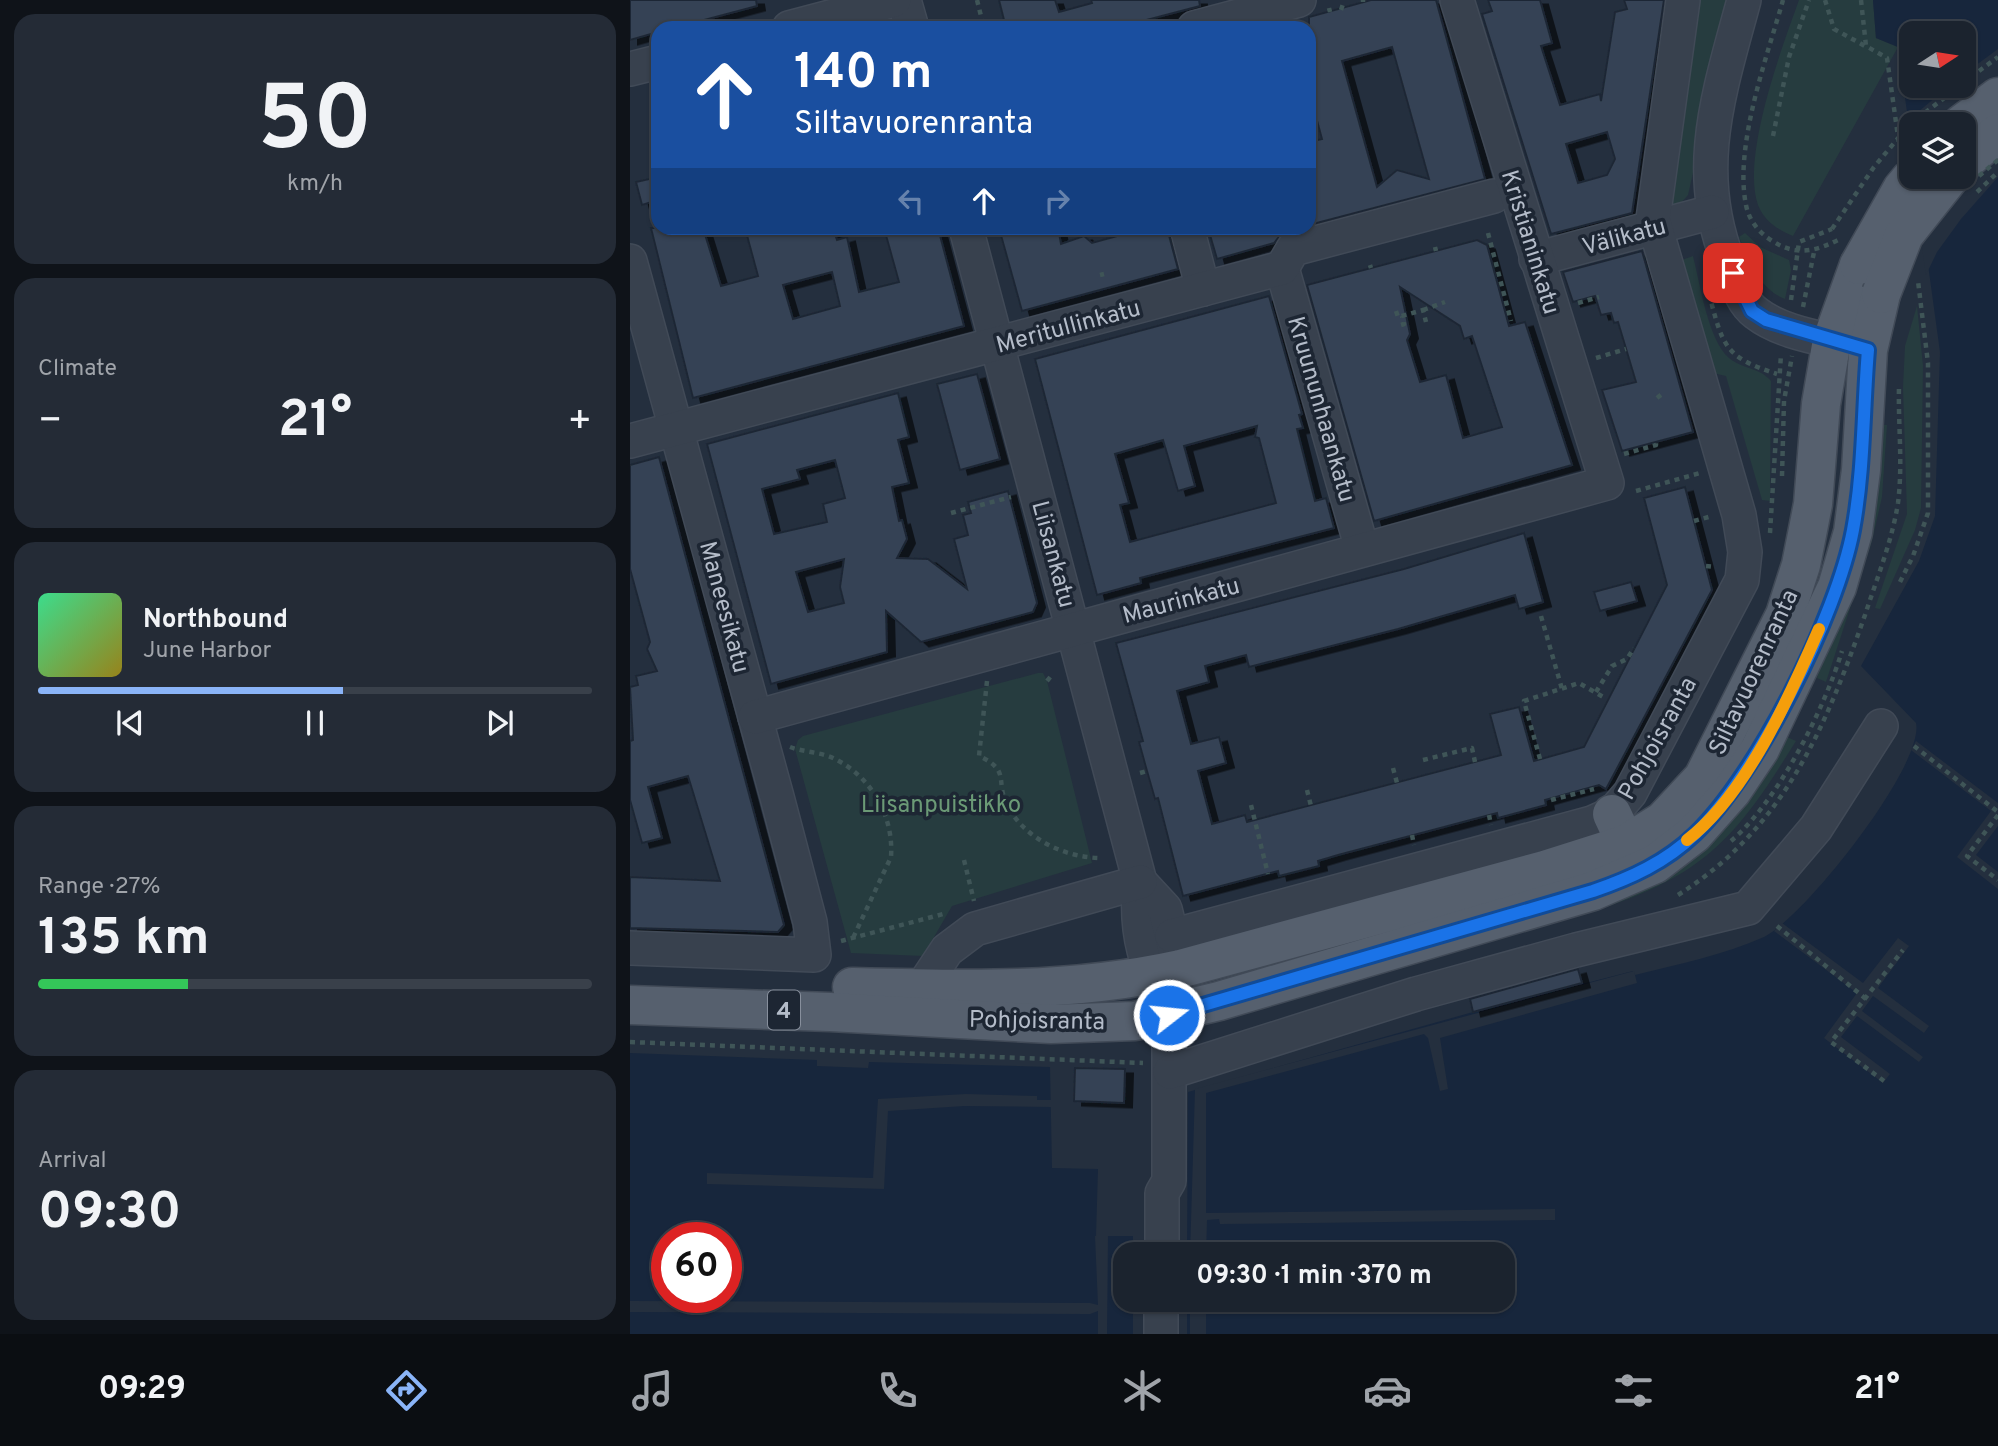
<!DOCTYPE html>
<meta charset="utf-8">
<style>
body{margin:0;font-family:Overpass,sans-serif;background:#242b36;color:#f1f3f6;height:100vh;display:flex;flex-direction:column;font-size:26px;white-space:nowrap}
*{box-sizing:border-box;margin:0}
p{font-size:23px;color:#a0a4aa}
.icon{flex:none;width:38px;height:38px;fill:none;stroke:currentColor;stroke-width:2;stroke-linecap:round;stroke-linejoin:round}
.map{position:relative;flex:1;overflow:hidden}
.side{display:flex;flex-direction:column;gap:14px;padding:14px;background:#0f1319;width:630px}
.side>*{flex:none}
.top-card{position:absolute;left:21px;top:21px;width:665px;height:214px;border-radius:21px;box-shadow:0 2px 5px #0004,0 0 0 2px #39404a;background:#1a4fa0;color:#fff;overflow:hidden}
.needle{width:46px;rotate:78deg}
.fabs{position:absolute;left:1269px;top:21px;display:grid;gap:14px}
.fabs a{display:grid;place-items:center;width:77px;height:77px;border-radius:14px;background:#1b232e;box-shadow:0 2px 5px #0004,0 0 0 2px #39404a;font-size:35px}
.speed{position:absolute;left:21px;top:1222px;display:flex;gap:14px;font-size:35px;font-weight:700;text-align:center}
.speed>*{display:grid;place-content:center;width:91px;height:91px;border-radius:50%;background:#1b232e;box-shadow:0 2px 5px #0004,0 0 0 2px #39404a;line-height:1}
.speed .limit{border:10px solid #d22;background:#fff;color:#111}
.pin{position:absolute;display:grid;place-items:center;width:60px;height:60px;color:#fff;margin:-30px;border-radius:14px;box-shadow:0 4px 10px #0006}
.me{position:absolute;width:77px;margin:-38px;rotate:74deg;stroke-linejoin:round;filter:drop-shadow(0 0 5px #0008)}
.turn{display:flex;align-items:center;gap:24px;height:147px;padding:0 28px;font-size:32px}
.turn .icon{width:91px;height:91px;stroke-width:2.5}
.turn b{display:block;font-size:49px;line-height:60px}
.lanes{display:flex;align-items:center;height:66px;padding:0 28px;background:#0003;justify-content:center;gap:35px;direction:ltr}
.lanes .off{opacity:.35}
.big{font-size:52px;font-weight:700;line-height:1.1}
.side .tile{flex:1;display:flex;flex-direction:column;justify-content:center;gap:10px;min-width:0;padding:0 24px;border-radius:21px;background:#242b36}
.side .dial{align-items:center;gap:0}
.dial b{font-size:91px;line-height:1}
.song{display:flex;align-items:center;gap:21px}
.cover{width:84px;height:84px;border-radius:10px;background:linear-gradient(135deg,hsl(150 70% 55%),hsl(50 70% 35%))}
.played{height:7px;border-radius:4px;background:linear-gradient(90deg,#8ab4f8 55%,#39404a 55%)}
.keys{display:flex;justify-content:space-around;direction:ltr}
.heat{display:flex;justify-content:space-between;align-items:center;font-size:38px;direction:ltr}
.charge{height:10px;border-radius:5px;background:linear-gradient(90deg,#34c759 27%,#39404a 0)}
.trip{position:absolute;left:483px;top:1242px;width:402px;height:70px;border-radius:21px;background:#1b232e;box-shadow:0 2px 5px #0004,0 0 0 2px #39404a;font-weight:700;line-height:70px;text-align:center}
.dock{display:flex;height:112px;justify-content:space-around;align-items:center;background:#0b0e12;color:#a0a4aa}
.dock .icon{width:49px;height:49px}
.dock .on{color:#8ab4f8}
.dock b{font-size:32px;color:#f1f3f6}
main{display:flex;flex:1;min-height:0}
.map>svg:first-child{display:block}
.green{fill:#263c3f}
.water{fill:#17263c;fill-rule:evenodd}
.pier{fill:#242f3e}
.building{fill:#364354;stroke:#1f2835;stroke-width:2;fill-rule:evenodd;filter:url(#shadow)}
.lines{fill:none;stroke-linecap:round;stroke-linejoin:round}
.minor-casing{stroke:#414a57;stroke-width:36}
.major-casing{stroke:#414a57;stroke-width:41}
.path{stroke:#3f5557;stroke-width:4.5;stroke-dasharray:5 5;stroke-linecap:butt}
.minor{stroke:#38414e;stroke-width:33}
.major{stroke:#56606e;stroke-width:38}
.major-bridge-casing{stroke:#414a57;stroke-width:41;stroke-linecap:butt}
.path-bridge{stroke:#3f5557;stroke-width:4.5;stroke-dasharray:5 5;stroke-linecap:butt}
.major-bridge{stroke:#56606e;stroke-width:38}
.route-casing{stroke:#114b97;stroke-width:18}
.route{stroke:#1a73e8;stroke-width:12}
.slow{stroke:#f59e0b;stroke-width:12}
.labels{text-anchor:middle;stroke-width:7;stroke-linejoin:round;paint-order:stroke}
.shield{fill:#1d2633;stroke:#878f9c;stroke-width:2}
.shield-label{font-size:23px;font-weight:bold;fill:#b4bcc9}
.street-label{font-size:24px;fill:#b4bcc9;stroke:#1d2633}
.park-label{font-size:24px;fill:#6b9a76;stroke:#1d2633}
</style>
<main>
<section class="side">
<div class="tile dial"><b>50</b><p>km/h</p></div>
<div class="tile"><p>Climate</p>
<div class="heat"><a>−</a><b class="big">21°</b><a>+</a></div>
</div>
<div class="tile">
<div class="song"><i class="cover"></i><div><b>Northbound</b><p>June Harbor</p></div></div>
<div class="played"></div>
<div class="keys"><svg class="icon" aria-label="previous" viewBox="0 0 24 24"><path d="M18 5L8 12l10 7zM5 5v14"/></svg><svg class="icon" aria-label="pause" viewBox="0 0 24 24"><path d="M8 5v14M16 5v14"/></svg><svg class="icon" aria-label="next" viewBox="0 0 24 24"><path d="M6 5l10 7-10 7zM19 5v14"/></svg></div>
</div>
<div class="tile"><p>Range · 27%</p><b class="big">135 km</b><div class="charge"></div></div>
<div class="tile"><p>Arrival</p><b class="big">09:30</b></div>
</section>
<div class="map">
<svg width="1368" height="1334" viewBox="0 0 1368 1334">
<defs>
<filter id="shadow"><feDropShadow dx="8" dy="4.5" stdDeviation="0" flood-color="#0009"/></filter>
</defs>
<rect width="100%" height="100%" fill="#242f3e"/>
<!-- green -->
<g class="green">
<polygon points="1065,0 1102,0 1058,195 1051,203 1041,205"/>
<path d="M1169,0h74l3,38 22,9 -105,189c-16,-7 -28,-14 -35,-31 -17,-48 24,-158 41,-205z"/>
<path d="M1115,233l15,14 29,13 2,10 -6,29c-26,-10 -36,-38 -46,-62z"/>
<path d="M1063,256c7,27 15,84 36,102 13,11 30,9 42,23l-1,120 -8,-1 -36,-124 -13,-3 -31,-113z"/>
<polygon points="1287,306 1293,366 1291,508 1285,530 1250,609 1245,608 1277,514 1273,387 1275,346"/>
<polygon points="1246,425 1257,425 1252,497 1242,541 1196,682 1187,678"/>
<polygon points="408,673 413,673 417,681 462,863 322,906 293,956 221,953 165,749 168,740 173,736"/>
<path d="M1157,737l9,4c-60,97 -91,134 -202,170l-1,-11z"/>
</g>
<!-- water -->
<g class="water">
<path d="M1243,0h125v1334h-811v-34h316v-45h-316l1,-163 285,-80 160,-41 2,4c43,-11 89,-20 129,-38 39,-18 161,-172 152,-214l-55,-57 58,-105 16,-45 5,-164 -24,-175h48v-53h-53v17l-13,-94 -22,-9zM1281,33h53v53h-53z"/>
<path d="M0,1053l187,7v6l51,2 1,-6 181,5 2,101 46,1 -2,67h37v19h-8v45h8v34h-503zM37,1237h59v60h-59z"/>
</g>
<!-- pier -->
<g class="pier">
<polygon points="1368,49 1368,177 1331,219 1307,252 1296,275 1282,177 1334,177 1334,124 1281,124 1281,145 1278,142 1275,123 1319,86 1334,86 1334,74"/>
<polygon points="1286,741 1368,803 1368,826 1346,855 1368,872 1368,889 1327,857 1361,811 1281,750"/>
<polygon points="1152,923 1233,983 1268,938 1279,946 1248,988 1299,1026 1294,1033 1243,996 1232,1011 1293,1057 1289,1062 1227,1016 1211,1037 1260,1074 1253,1083 1194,1038 1227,993 1144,931"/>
<polygon points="1004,971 1007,983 810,1038 818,1089 810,1091 798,1038 794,1034 576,1093 576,1213 925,1209 925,1220 590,1224 589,1219 577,1220 576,1255 560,1255 565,1089"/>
<polygon points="336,1094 407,1096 407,1100 421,1100 421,1107 334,1106 258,1111 254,1189 77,1184 77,1173 243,1178 248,1099"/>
<polygon points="465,1236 478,1236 477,1334 468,1334 468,1311 460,1314 0,1312 0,1301 460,1303 468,1305"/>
<rect x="560" y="1300" width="16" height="34"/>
</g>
<!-- building -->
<g class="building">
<polygon points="0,0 126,0 127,6 44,28 28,28 28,32 0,40"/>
<polygon points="369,0 425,0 429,12 462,3 461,0 569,0 570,6 486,28 376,28"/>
<path d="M741,0h65l49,179 -176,46v-83l13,-3 -13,-48v-74zM762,47l37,132 -32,-9 -20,17 -35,-126z"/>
<path d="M858,0h52l12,43 -11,3 19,59 40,-11 1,7 14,-89 12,-3 -3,-9h40l-32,213 -81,21 -69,-220 10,-3zM977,132l8,27 -8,16 -29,8 -12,-39z"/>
<polygon points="28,177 28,200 12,205 6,182"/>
<path d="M21,228h52l18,58 37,-10 -13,-48h88l4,12 10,-3 12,55 40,-10 -15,-54h54l26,98 -271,72zM202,272l8,34 -47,13 -10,-34z"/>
<polygon points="369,228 428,228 431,244 454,236 462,243 487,236 484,228 537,228 548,269 392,311"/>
<polygon points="578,228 669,228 652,233 644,243 587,259"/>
<path d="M847,240l10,5 22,81 16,-4 47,143 -198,56 -67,-236zM770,287l60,39 4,13 8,-3 30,91 -39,11 -17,-63 -26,7 -13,-42 3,-6z"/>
<polygon points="1012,251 1063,432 992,451 972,390 1006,382 988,322 984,323 981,313 971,315 965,296 943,302 933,272"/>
<path d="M639,296l33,118 -3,1 4,13 -6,1 18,72 11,-3 8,30 -194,50 1,5 -44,12 -62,-236zM627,426l-2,11 4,1 17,65 -146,39 -10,-37 9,-2 -14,-49 48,-14 15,51 17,-5 -11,-40z"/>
<polygon points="347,374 370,459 330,470 307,384"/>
<path d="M268,393l11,44 -11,3 11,43 -17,4 7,34 3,-1 5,19 -10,19 31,1 39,30 -13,-50 14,-4 -5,-20 8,-2 -3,-11 40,-11 29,112 -4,9 -112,30 -35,-31 1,41 -116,32 -64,-240zM205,460l10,38 -22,6 4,18 -53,12 -12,-45 38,-10 -3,-9zM214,559l-4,28 4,16 -36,9 -12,-40z"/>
<polygon points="29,457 154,925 148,932 0,928 0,877 90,881 58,776 18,787 32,838 12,843 0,800 0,741 3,740 0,687 8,685 6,676 27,671 17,649 20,642 0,569 0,465"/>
<polygon points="1055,487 1082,590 976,789 969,785 915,800 916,805 868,818 867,813 708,855 688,861 689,866 649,876 648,871 553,896 528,798 525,799 517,771 509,742 513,741 486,643 774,569 894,533 913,602 889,609 885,595 768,629 619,667 616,655 575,666 579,682 547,691 561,744 589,737 596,763 568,771 582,824 615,815 617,822 871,755 860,714 889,707 904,761 954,747 1037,585 1014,498"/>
<polygon points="1001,582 1007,601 970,611 964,592"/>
<polygon points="948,969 952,983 843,1012 840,999"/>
<polygon points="445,1068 495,1069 494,1103 444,1101"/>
</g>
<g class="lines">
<!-- minor casing -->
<g class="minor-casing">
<g id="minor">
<polyline points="274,0 282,28"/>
<path d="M1114,0c-25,93 -53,172 -14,266 6,16 12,37 26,47 27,21 68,25 101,34"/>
<polyline points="159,28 264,0"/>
<polyline points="564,28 669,0"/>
<polyline points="0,69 28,62"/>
<path d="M336,228l174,654c-6,53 7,85 29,133"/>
<polyline points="557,228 573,289"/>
<polyline points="906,259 1082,212"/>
<polyline points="0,261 147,797 180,922 184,955 0,948"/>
<polyline points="652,268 732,549"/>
<polyline points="0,441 652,268 663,249 864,196"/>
<polyline points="125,717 977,483 827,0"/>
<polyline points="510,882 535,909 550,969 539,1015 539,1181 532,1193 532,1255"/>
<polyline points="542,936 962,823 982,814 1000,793 1112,580 1115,552 1109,515 1023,219 1053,0"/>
<polyline points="291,989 317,950 345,929 510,882"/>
<polyline points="540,1072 786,994 946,950 1118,908 1186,828 1251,726"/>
<polyline points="531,1334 531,1300"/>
</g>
</g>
<!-- major casing -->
<g class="major-casing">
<g id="major">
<polyline points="1332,124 1368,97"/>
<polyline points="1334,162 1368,133"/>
<polyline points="982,814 996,844"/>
<path d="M222,987c112,3 219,6 328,-18l364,-99 82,-26 37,-23 40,-43 82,-163 16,-50 12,-61 8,-100 11,-64 27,-75"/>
<polyline points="0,1005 200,1012 421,1024 505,1021 589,1001 963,891 1025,864 1064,834 1102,791 1130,749 1207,587 1223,532 1231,470 1238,350 1251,294"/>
</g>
</g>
<!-- path -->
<g class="path">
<polyline points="347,0 354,28"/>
<polyline points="733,0 733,2"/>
<path d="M1153,0c-16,57 -49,146 -37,205 3,16 14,29 28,37 24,15 44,8 66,-3"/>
<polyline points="1195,0 1204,29 1235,46"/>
<polyline points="1231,0 1236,46 1257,58 1270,151"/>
<polyline points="699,8 700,12"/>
<polyline points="711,10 713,4"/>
<polyline points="1349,71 1368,57"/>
<polyline points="1143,136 1159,57 1179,0"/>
<polyline points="858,233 881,321"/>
<polyline points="805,247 806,251"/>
<polyline points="740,265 741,268"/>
<polyline points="470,275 474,274"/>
<path d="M1079,294c14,52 15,63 68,80"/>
<polyline points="1161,300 1169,242 1202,229"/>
<polyline points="948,303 969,297"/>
<polyline points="1173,307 1184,252"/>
<polyline points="793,310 815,302"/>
<polyline points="766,311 768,317 793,310 796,322"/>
<polyline points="771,325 774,324 772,316"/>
<polyline points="966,358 996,349"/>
<polyline points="1027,398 1032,394"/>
<polyline points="994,454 1026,445 1026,442"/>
<polyline points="1152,476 1154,401 1162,356"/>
<polyline points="1006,491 1070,473"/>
<polyline points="321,513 381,497"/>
<polyline points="1064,521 1082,516"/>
<polyline points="1140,533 1151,354"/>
<polyline points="1076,566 1086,567"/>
<polyline points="1270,582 1283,556 1298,513 1298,363 1288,281"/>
<polyline points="911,616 932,689"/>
<path d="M357,681l-8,75c32,15 16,24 28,49 17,33 56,52 92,53"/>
<polyline points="417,681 422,675"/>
<polyline points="966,692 982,666 997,659 1004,648"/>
<polyline points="1284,746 1368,812"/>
<path d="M160,747c13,5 30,5 43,11 38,18 61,58 58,99l-38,81"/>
<polyline points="910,759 894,701 949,683 975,698"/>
<polyline points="793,760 842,748 845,762"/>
<polyline points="763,768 767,783"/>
<polyline points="510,773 517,771"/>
<polyline points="677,790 681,806"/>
<polyline points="921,800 964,789"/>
<polyline points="621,805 638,874"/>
<polyline points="859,815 861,825"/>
<polyline points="1368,815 1337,856 1368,880"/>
<polyline points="782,835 784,845"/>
<path d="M1101,841c47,-40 93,-131 111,-190"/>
<polyline points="334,860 344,901"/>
<path d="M1048,895c106,-67 147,-166 187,-280 12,-37 27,-74 33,-112 5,-39 0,-78 1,-117"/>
<polyline points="1147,926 1236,999"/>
<polyline points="211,941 317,913"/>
<polyline points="0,1042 513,1063"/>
<polyline points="1254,1081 1201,1042 1273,950"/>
</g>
<!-- minor -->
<use href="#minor" class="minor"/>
<!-- major -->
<use href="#major" class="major"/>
<!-- major-bridge casing -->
<g class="major-bridge-casing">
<g id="major-bridge">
<polyline points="1229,265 1272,189 1282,177"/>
<polyline points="1251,294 1274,235 1320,177"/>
</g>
</g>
<!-- path-bridge -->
<g class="path-bridge">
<polyline points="1349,176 1368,160"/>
<polyline points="1347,192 1368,172"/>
<polyline points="1202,229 1244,167 1280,124 1330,86"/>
</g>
<!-- major-bridge -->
<use href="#major-bridge" class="major-bridge"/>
</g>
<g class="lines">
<!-- route casing -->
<g class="route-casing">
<path id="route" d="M539,1015l424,-124c38,-13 73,-29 102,-57 62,-59 142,-219 158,-304 11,-59 10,-120 15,-180l-102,-30 -14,-9 -19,-38"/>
</g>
<!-- route -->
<use href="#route" class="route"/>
<!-- slow -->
<path class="slow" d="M1057,840c59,-45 103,-144 132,-211"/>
</g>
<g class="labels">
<!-- shield labels -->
<rect class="shield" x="138" y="990.5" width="32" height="39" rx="5"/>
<g class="shield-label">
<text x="154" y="1018">4</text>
</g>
<!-- street labels -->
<g class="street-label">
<text transform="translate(994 236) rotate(-15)" y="8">Välikatu</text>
<text transform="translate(901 242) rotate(73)" y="8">Kristianinkatu</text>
<text transform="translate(438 326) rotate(-15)" y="8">Meritullinkatu</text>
<text transform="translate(692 409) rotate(74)" y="8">Kruununhaankatu</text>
<text transform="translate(424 554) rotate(75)" y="8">Liisankatu</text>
<text transform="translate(551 600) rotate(-15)" y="8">Maurinkatu</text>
<text transform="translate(95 607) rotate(75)" y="8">Maneesikatu</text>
<text transform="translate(1123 672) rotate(-65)" y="8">Siltavuorenranta</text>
<text transform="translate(1027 738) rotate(-61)" y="8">Pohjoisranta</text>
<text transform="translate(407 1020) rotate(1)" y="8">Pohjoisranta</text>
</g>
<!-- park labels -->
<g class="park-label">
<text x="311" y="812">Liisanpuistikko</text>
</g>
</g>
</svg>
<div class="fabs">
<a><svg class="needle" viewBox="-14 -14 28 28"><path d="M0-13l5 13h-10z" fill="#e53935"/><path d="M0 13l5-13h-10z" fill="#a0a4aa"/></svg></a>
<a><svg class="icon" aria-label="layers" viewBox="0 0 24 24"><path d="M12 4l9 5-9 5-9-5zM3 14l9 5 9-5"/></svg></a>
</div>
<div class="speed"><div class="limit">60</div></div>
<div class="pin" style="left:1103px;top:273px;background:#d93025"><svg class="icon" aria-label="arrive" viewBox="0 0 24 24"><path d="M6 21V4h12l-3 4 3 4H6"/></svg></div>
<svg class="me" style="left:539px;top:1015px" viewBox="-20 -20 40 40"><circle r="17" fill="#1a73e8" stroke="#fff" stroke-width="3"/><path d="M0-11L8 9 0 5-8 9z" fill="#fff"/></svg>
<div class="trip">09:30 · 1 min · 370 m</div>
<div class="top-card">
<div class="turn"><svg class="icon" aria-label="ahead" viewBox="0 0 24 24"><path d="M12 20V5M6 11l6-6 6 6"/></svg><div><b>140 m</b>Siltavuorenranta</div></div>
<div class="lanes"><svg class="icon off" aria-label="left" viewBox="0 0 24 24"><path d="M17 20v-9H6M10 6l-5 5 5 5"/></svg><svg class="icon" aria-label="ahead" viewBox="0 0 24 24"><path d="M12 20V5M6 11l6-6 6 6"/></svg><svg class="icon off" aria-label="right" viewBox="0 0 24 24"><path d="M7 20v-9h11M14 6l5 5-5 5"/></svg></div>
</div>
</div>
</main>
<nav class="dock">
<b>09:29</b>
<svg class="icon on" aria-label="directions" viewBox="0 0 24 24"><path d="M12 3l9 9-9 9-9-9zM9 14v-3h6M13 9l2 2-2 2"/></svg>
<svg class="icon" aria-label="music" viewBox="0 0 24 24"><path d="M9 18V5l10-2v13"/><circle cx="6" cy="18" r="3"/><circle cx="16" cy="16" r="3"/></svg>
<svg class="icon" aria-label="phone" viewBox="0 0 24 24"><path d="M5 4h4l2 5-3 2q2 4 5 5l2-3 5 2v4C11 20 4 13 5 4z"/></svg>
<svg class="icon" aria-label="climate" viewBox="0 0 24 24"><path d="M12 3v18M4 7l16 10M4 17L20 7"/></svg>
<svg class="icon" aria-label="car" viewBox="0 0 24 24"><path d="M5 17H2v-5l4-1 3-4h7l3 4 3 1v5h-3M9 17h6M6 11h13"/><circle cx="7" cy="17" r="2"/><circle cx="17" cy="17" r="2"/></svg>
<svg class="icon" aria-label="filters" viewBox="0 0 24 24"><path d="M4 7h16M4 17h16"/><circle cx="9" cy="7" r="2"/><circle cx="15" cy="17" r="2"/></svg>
<b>21°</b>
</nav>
